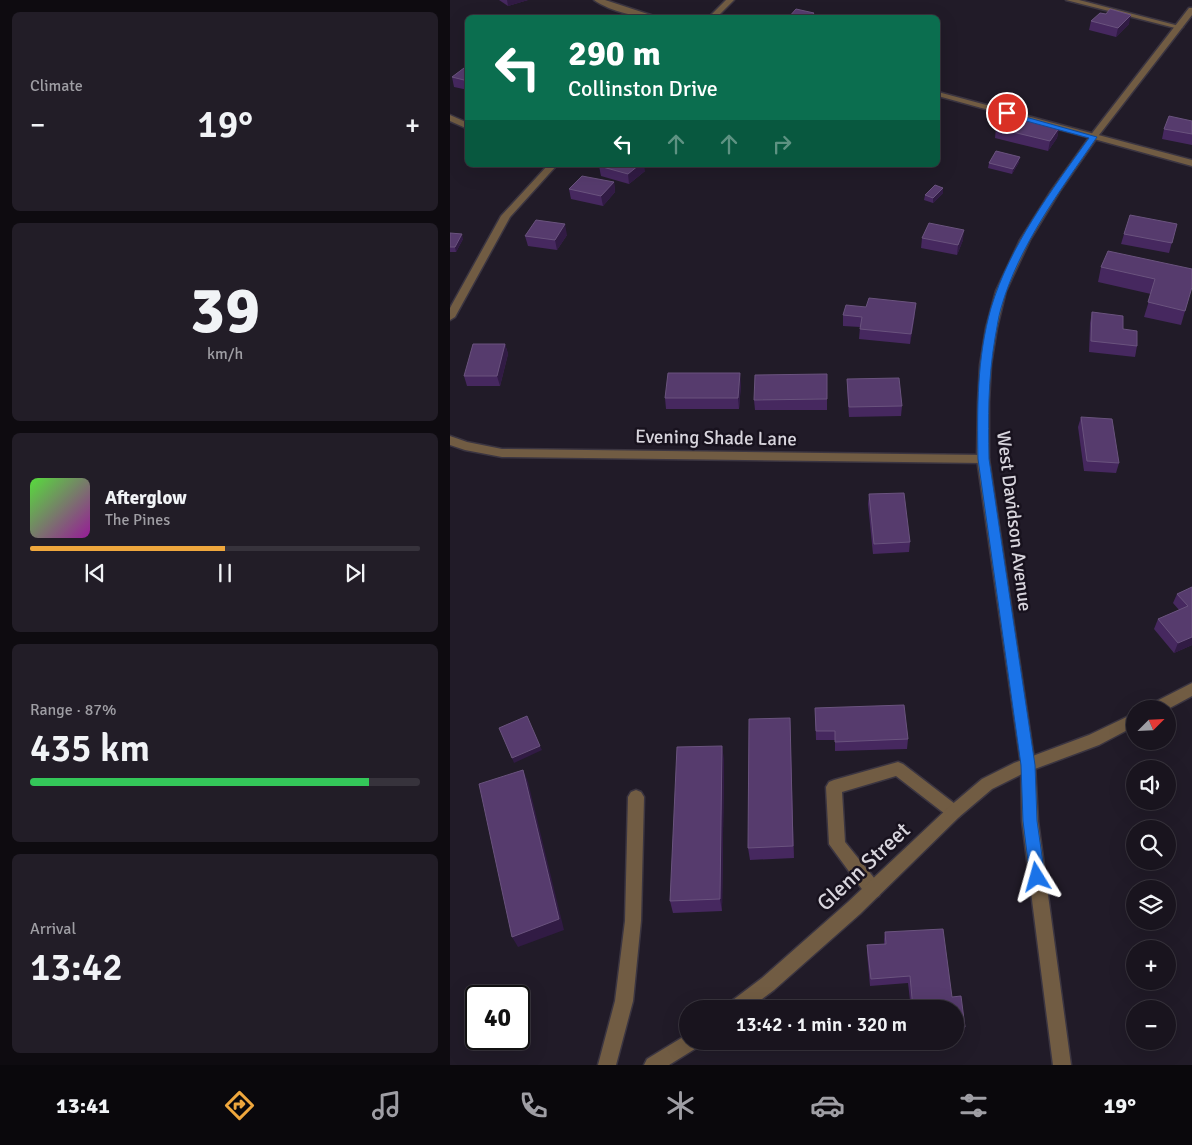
<!DOCTYPE html>
<meta charset="utf-8">
<style>
body{margin:0;font-family:Signika,sans-serif;background:#221d27;color:#f1f3f6;height:100vh;display:flex;flex-direction:column;font-size:19px;white-space:nowrap}
*{box-sizing:border-box;margin:0}
p{font-size:16px;color:#9f9ea4}
.icon{flex:none;width:28px;height:28px;fill:none;stroke:currentColor;stroke-width:2;stroke-linecap:round;stroke-linejoin:round}
.map{position:relative;flex:1;overflow:hidden}
.panel{display:flex;flex-direction:column;gap:12px;padding:12px;background:#0e0b10;width:450px}
.panel>*{flex:none}
.top-card{position:absolute;left:15px;top:15px;width:475px;height:152px;border-radius:8px;box-shadow:0 5px 20px #0002,0 0 0 1px #37333c;background:#0b6e4f;color:#fff;overflow:hidden}
.needle{width:32px;rotate:66deg}
.buttons{position:absolute;left:676px;top:700px;display:grid;gap:10px}
.buttons a{display:grid;place-items:center;width:50px;height:50px;border-radius:50%;background:#19141e;box-shadow:0 5px 20px #0002,0 0 0 1px #37333c;font-size:25px}
.speed{position:absolute;left:15px;top:985px;display:flex;gap:10px;font-size:25px;font-weight:700;text-align:center}
.speed>*{display:grid;place-content:center;width:65px;height:65px;border-radius:50%;background:#19141e;box-shadow:0 5px 20px #0002,0 0 0 1px #37333c;line-height:1}
.speed .limit{border:2px solid #111;border-radius:8px;background:#fff;color:#111}
.pin{position:absolute;display:grid;place-items:center;width:42px;height:42px;color:#fff;margin:-21px;border:2px solid #fff;border-radius:50%;box-shadow:0 1px 5px #0007}
.me{position:absolute;width:55px;margin:-28px;rotate:352deg;stroke-linejoin:round;filter:drop-shadow(0 0 4px #0008)}
.turn{display:flex;align-items:center;gap:18px;height:105px;padding:0 20px;font-size:22px}
.turn .icon{width:65px;height:65px;stroke-width:2.5}
.turn b{display:block;font-size:35px;line-height:42px}
.lanes{display:flex;align-items:center;height:48px;padding:0 20px;background:#0003;justify-content:center;gap:25px;direction:ltr}
.lanes .off{opacity:.35}
.big{font-size:38px;font-weight:600;line-height:1.1}
.panel .widget{flex:1;display:flex;flex-direction:column;justify-content:center;gap:8px;min-width:0;padding:0 18px;border-radius:8px;background:#221d27}
.panel .dial{align-items:center;gap:0}
.dial b{font-size:65px;line-height:1}
.song{display:flex;align-items:center;gap:15px}
.cover{width:60px;height:60px;border-radius:8px;background:linear-gradient(135deg,hsl(110 70% 55%),hsl(300 70% 35%))}
.played{height:5px;border-radius:2px;background:linear-gradient(90deg,#efa73d 50%,#37333c 50%)}
.keys{display:flex;justify-content:space-around;direction:ltr}
.heat{display:flex;justify-content:space-between;align-items:center;font-size:28px;direction:ltr}
.charge{height:8px;border-radius:4px;background:linear-gradient(90deg,#34c759 87%,#37333c 0)}
.trip{position:absolute;left:229px;top:1000px;width:285px;height:50px;border-radius:25px;background:#19141e;box-shadow:0 5px 20px #0002,0 0 0 1px #37333c;font-weight:600;line-height:50px;text-align:center}
.dock{display:flex;height:80px;justify-content:space-around;align-items:center;background:#0a080c;color:#9f9ea4}
.dock .icon{width:35px;height:35px}
.dock .current{color:#efa73d}
.dock b{font-size:22px;color:#f1f3f6}
main{display:flex;flex:1;min-height:0}
.map>svg:first-child{display:block}
.lines{fill:none;stroke-linecap:round;stroke-linejoin:round}
.service-casing{stroke:#3b3541;stroke-width:3}
.minor-casing{stroke:#3b3541;stroke-width:3}
.tertiary-casing{stroke:#3b3541;stroke-width:3}
.service{fill:#715c43;fill-rule:evenodd}
.minor{fill:#715c43;fill-rule:evenodd}
.tertiary{fill:#715c43;fill-rule:evenodd}
.wall{fill:#46285f}
.shaded-wall{fill:#311b44}
.building{fill:#563b6d;stroke:#6a537e}
.route{fill:#1a73e8;stroke:#114b97}
.labels{text-anchor:middle;stroke-width:5;stroke-linejoin:round;paint-order:stroke}
.street-label{font-size:19px;fill:#d8d5dd;stroke:#18121e}
.near-street-label{font-size:22px;fill:#d8d5dd;stroke:#18121e}
</style>
<main>
<section class="panel">
<div class="widget"><p>Climate</p>
<div class="heat"><a>−</a><b class="big">19°</b><a>+</a></div>
</div>
<div class="widget dial"><b>39</b><p>km/h</p></div>
<div class="widget">
<div class="song"><i class="cover"></i><div><b>Afterglow</b><p>The Pines</p></div></div>
<div class="played"></div>
<div class="keys"><svg class="icon" aria-label="previous" viewBox="0 0 24 24"><path d="M18 5L8 12l10 7zM5 5v14"/></svg><svg class="icon" aria-label="pause" viewBox="0 0 24 24"><path d="M8 5v14M16 5v14"/></svg><svg class="icon" aria-label="next" viewBox="0 0 24 24"><path d="M6 5l10 7-10 7zM19 5v14"/></svg></div>
</div>
<div class="widget"><p>Range · 87%</p><b class="big">435 km</b><div class="charge"></div></div>
<div class="widget"><p>Arrival</p><b class="big">13:42</b></div>
</section>
<div class="map">
<svg width="742" height="1065" viewBox="0 0 742 1065">
<rect width="100%" height="100%" fill="#211b28"/>
<g class="lines">
<!-- service casing -->
<g class="service-casing">
<g id="service">
<polygon points="448,762 453,764 509,807 512,812 509,817 504,819 499,817 446,776 392,792 395,842 429,884 431,890 429,896 423,898 417,896 379,844 376,787 379,782 384,780"/>
<polygon points="186,790 191,792 194,797 191,921 183,1001 166,1065 148,1065 165,1001 175,921 178,797 181,792"/>
</g>
</g>
<!-- minor casing -->
<g class="minor-casing">
<g id="minor">
<path d="M144,0h11l55,18c-20,0 -49,-6 -66,-18z"/>
<polygon points="276,0 284,0 266,18 258,18"/>
<polygon points="616,0 629,0 733,27 729,29"/>
<polygon points="488,92 742,160 742,166 488,96"/>
<polygon points="0,115 18,123 18,129 0,121"/>
<polygon points="98,165 107,165 60,217 5,317 0,320 0,308 51,216"/>
<polygon points="0,436 17,442 52,449 533,455 539,459 533,463 52,457 15,450 0,445"/>
<polygon points="742,683 742,696 718,709 697,709 699,705"/>
<polygon points="685,713 685,726 649,745 574,773 542,789 509,817 410,914 324,990 299,1009 276,1009 279,1003 312,978 398,902 499,807 532,779 564,763 639,735"/>
<polygon points="238,1034 238,1041 251,1041 248,1047 219,1065 194,1065 197,1059"/>
</g>
</g>
<!-- tertiary casing -->
<g class="tertiary-casing">
<polygon id="tertiary" points="739,8 742,8 742,15 649,135 610,191 580,240 556,291 547,328 541,365 539,402 539,459 585,765 588,821 621,1065 603,1065 572,821 571,765 527,459 528,402 530,365 536,328 546,291 570,240 601,191 643,132"/>
</g>
<!-- service -->
<use href="#service" class="service"/>
<!-- minor -->
<use href="#minor" class="minor"/>
<!-- tertiary -->
<use href="#tertiary" class="tertiary"/>
</g>
<!-- wall -->
<g class="wall">
<polygon points="49,0 78,0 58,6"/>
<polygon points="656,14 679,24 666,37 639,30 641,21"/>
<polygon points="18,65 18,90 4,87 2,77"/>
<polygon points="742,121 742,145 712,139 714,129"/>
<polygon points="546,128 609,128 607,138 598,151 545,138"/>
<polygon points="569,162 562,174 538,168 539,163"/>
<polygon points="149,166 195,171 179,184 151,176"/>
<polygon points="164,182 165,192 153,206 121,199 119,189"/>
<polygon points="493,193 483,203 474,200 475,195"/>
<polygon points="727,224 719,253 671,244 674,234"/>
<polygon points="0,233 13,239 6,252 0,252"/>
<polygon points="117,235 107,250 78,246 75,236"/>
<polygon points="472,238 513,240 507,255 471,248"/>
<polygon points="651,267 742,269 735,311 731,325 694,317 701,294 648,282"/>
<polygon points="416,307 465,314 460,344 409,339 410,327 393,326 393,315"/>
<polygon points="642,312 673,329 687,346 685,357 639,352 640,323"/>
<polygon points="55,344 58,354 50,386 17,386 14,376"/>
<polygon points="397,379 452,406 451,416 399,417 397,389"/>
<polygon points="291,384 289,409 216,409 215,398"/>
<polygon points="377,399 377,410 305,410 304,400"/>
<polygon points="631,417 669,463 666,473 634,471 628,427"/>
<polygon points="419,494 460,542 459,552 423,554 418,504"/>
<polygon points="742,587 742,645 724,653 704,629 708,619 729,610 723,603 727,594"/>
<polygon points="365,708 458,739 457,749 385,751 385,740 366,740"/>
<polygon points="340,718 344,858 300,860 298,848"/>
<polygon points="274,759 272,911 223,913 220,901"/>
<polygon points="435,932 502,997 515,1027 513,1034 505,1034 505,1009 461,1009 458,983 420,986 417,953 417,945 434,944 434,939"/>
</g>
<!-- shaded-wall -->
<g class="shaded-wall">
<polygon points="57,0 78,0 58,6"/>
<polygon points="364,13 364,18 360,18"/>
<polygon points="681,15 679,24 666,37 668,28"/>
<polygon points="609,128 607,138 598,151 600,141"/>
<polygon points="570,157 569,162 562,174 563,169"/>
<polygon points="189,165 194,165 195,171 179,184 178,174"/>
<polygon points="164,182 165,192 153,206 151,196"/>
<polygon points="493,188 493,193 483,203 483,198"/>
<polygon points="115,224 117,235 107,250 105,240"/>
<polygon points="514,230 513,240 507,255 508,245"/>
<polygon points="12,234 13,239 6,252 5,247"/>
<polygon points="466,303 465,314 460,344 461,334"/>
<polygon points="55,344 58,354 50,386 47,376"/>
<polygon points="290,373 291,384 289,409 288,398"/>
<polygon points="742,637 742,645 724,653 728,643"/>
<polygon points="90,746 92,750 64,763 62,758"/>
<polygon points="272,746 274,759 272,911 270,899"/>
<polygon points="73,770 78,782 114,930 68,947 62,937"/>
</g>
<!-- building -->
<g class="building">
<polygon points="346,9 364,13 360,18 338,18"/>
<polygon points="660,9 681,15 668,28 641,21 650,13 656,14"/>
<polygon points="18,65 18,81 2,77"/>
<polygon points="556,116 609,128 600,141 546,128"/>
<polygon points="719,116 742,121 742,134 714,129"/>
<polygon points="546,151 570,157 563,169 539,163"/>
<polygon points="150,165 189,165 178,174 149,166"/>
<polygon points="132,176 164,182 151,196 119,189"/>
<polygon points="485,185 493,188 483,198 475,195"/>
<polygon points="680,215 727,224 722,243 674,234"/>
<polygon points="86,220 115,224 105,240 75,236"/>
<polygon points="479,223 514,230 508,245 472,238"/>
<polygon points="0,233 12,234 5,247 0,247"/>
<polygon points="658,251 742,269 742,287 735,311 698,302 705,279 651,267"/>
<polygon points="419,298 466,303 461,334 410,329 412,317 393,315 396,305 416,307"/>
<polygon points="642,312 673,316 673,329 687,331 687,346 641,341"/>
<polygon points="23,344 55,344 47,376 14,376"/>
<polygon points="218,373 290,373 288,398 215,398"/>
<polygon points="377,374 377,399 304,400 305,375"/>
<polygon points="449,378 452,406 399,407 397,379"/>
<polygon points="631,417 662,419 669,463 637,461"/>
<polygon points="454,493 460,542 424,544 419,494"/>
<polygon points="742,587 742,637 728,643 708,619 738,606 727,594"/>
<polygon points="454,705 458,739 385,742 385,731 366,731 365,708"/>
<polygon points="77,716 90,746 62,758 49,728"/>
<polygon points="340,718 343,846 298,848 299,719"/>
<polygon points="272,746 270,899 220,901 227,747"/>
<polygon points="73,770 109,919 62,937 29,784"/>
<polygon points="493,929 502,997 511,996 515,1027 505,1028 505,1009 463,1009 460,976 421,979 417,945 436,944 435,932"/>
</g>
<!-- route -->
<path class="route" d="M554,111l93,26c-37,54 -78,108 -96,171 -3,10 -4,20 -6,30 -7,41 -7,80 -6,121l46,306 2,56 8,56 -3,5 -5,2 -5,-2 -2,-5 -7,-56 -2,-56 -43,-306c-1,-50 -1,-102 13,-151 19,-63 60,-117 98,-170l-85,-23z"/>
<g class="labels">
<!-- street labels -->
<g class="street-label">
<text transform="translate(266 437) rotate(1)" y="7">Evening Shade Lane</text>
<text transform="translate(565 521) rotate(83)" y="7">West Davidson Avenue</text>
</g>
<!-- near-street labels -->
<g class="near-street-label">
<text transform="translate(413 866) rotate(-43)" y="8">Glenn Street</text>
</g>
</g>
</svg>
<div class="buttons">
<a><svg class="needle" viewBox="-14 -14 28 28"><path d="M0-13l5 13h-10z" fill="#e53935"/><path d="M0 13l5-13h-10z" fill="#9f9ea4"/></svg></a>
<a><svg class="icon" aria-label="sound" viewBox="0 0 24 24"><path d="M4 9h4l5-4v14l-5-4H4zM17 9q2 3 0 6"/></svg></a>
<a><svg class="icon" aria-label="search" viewBox="0 0 24 24"><circle cx="10" cy="10" r="6"/><path d="M15 15l6 6"/></svg></a>
<a><svg class="icon" aria-label="layers" viewBox="0 0 24 24"><path d="M12 4l9 5-9 5-9-5zM3 14l9 5 9-5"/></svg></a>
<a>+</a>
<a>−</a>
</div>
<div class="speed"><div class="limit">40</div></div>
<div class="pin" style="left:557px;top:113px;background:#d93025"><svg class="icon" aria-label="arrive" viewBox="0 0 24 24"><path d="M6 21V4h12l-3 4 3 4H6"/></svg></div>
<svg class="me" style="left:587px;top:877px" viewBox="-20 -20 40 40"><path d="M0-17L14 15 0 8-14 15z" fill="#1a73e8" stroke="#fff" stroke-width="4"/></svg>
<div class="trip">13:42 · 1 min · 320 m</div>
<div class="top-card">
<div class="turn"><svg class="icon" aria-label="left" viewBox="0 0 24 24"><path d="M17 20v-9H6M10 6l-5 5 5 5"/></svg><div><b>290 m</b>Collinston Drive</div></div>
<div class="lanes"><svg class="icon" aria-label="left" viewBox="0 0 24 24"><path d="M17 20v-9H6M10 6l-5 5 5 5"/></svg><svg class="icon off" aria-label="ahead" viewBox="0 0 24 24"><path d="M12 20V5M6 11l6-6 6 6"/></svg><svg class="icon off" aria-label="ahead" viewBox="0 0 24 24"><path d="M12 20V5M6 11l6-6 6 6"/></svg><svg class="icon off" aria-label="right" viewBox="0 0 24 24"><path d="M7 20v-9h11M14 6l5 5-5 5"/></svg></div>
</div>
</div>
</main>
<nav class="dock">
<b>13:41</b>
<svg class="icon current" aria-label="directions" viewBox="0 0 24 24"><path d="M12 3l9 9-9 9-9-9zM9 14v-3h6M13 9l2 2-2 2"/></svg>
<svg class="icon" aria-label="music" viewBox="0 0 24 24"><path d="M9 18V5l10-2v13"/><circle cx="6" cy="18" r="3"/><circle cx="16" cy="16" r="3"/></svg>
<svg class="icon" aria-label="phone" viewBox="0 0 24 24"><path d="M5 4h4l2 5-3 2q2 4 5 5l2-3 5 2v4C11 20 4 13 5 4z"/></svg>
<svg class="icon" aria-label="climate" viewBox="0 0 24 24"><path d="M12 3v18M4 7l16 10M4 17L20 7"/></svg>
<svg class="icon" aria-label="car" viewBox="0 0 24 24"><path d="M5 17H2v-5l4-1 3-4h7l3 4 3 1v5h-3M9 17h6M6 11h13"/><circle cx="7" cy="17" r="2"/><circle cx="17" cy="17" r="2"/></svg>
<svg class="icon" aria-label="filters" viewBox="0 0 24 24"><path d="M4 7h16M4 17h16"/><circle cx="9" cy="7" r="2"/><circle cx="15" cy="17" r="2"/></svg>
<b>19°</b>
</nav>
